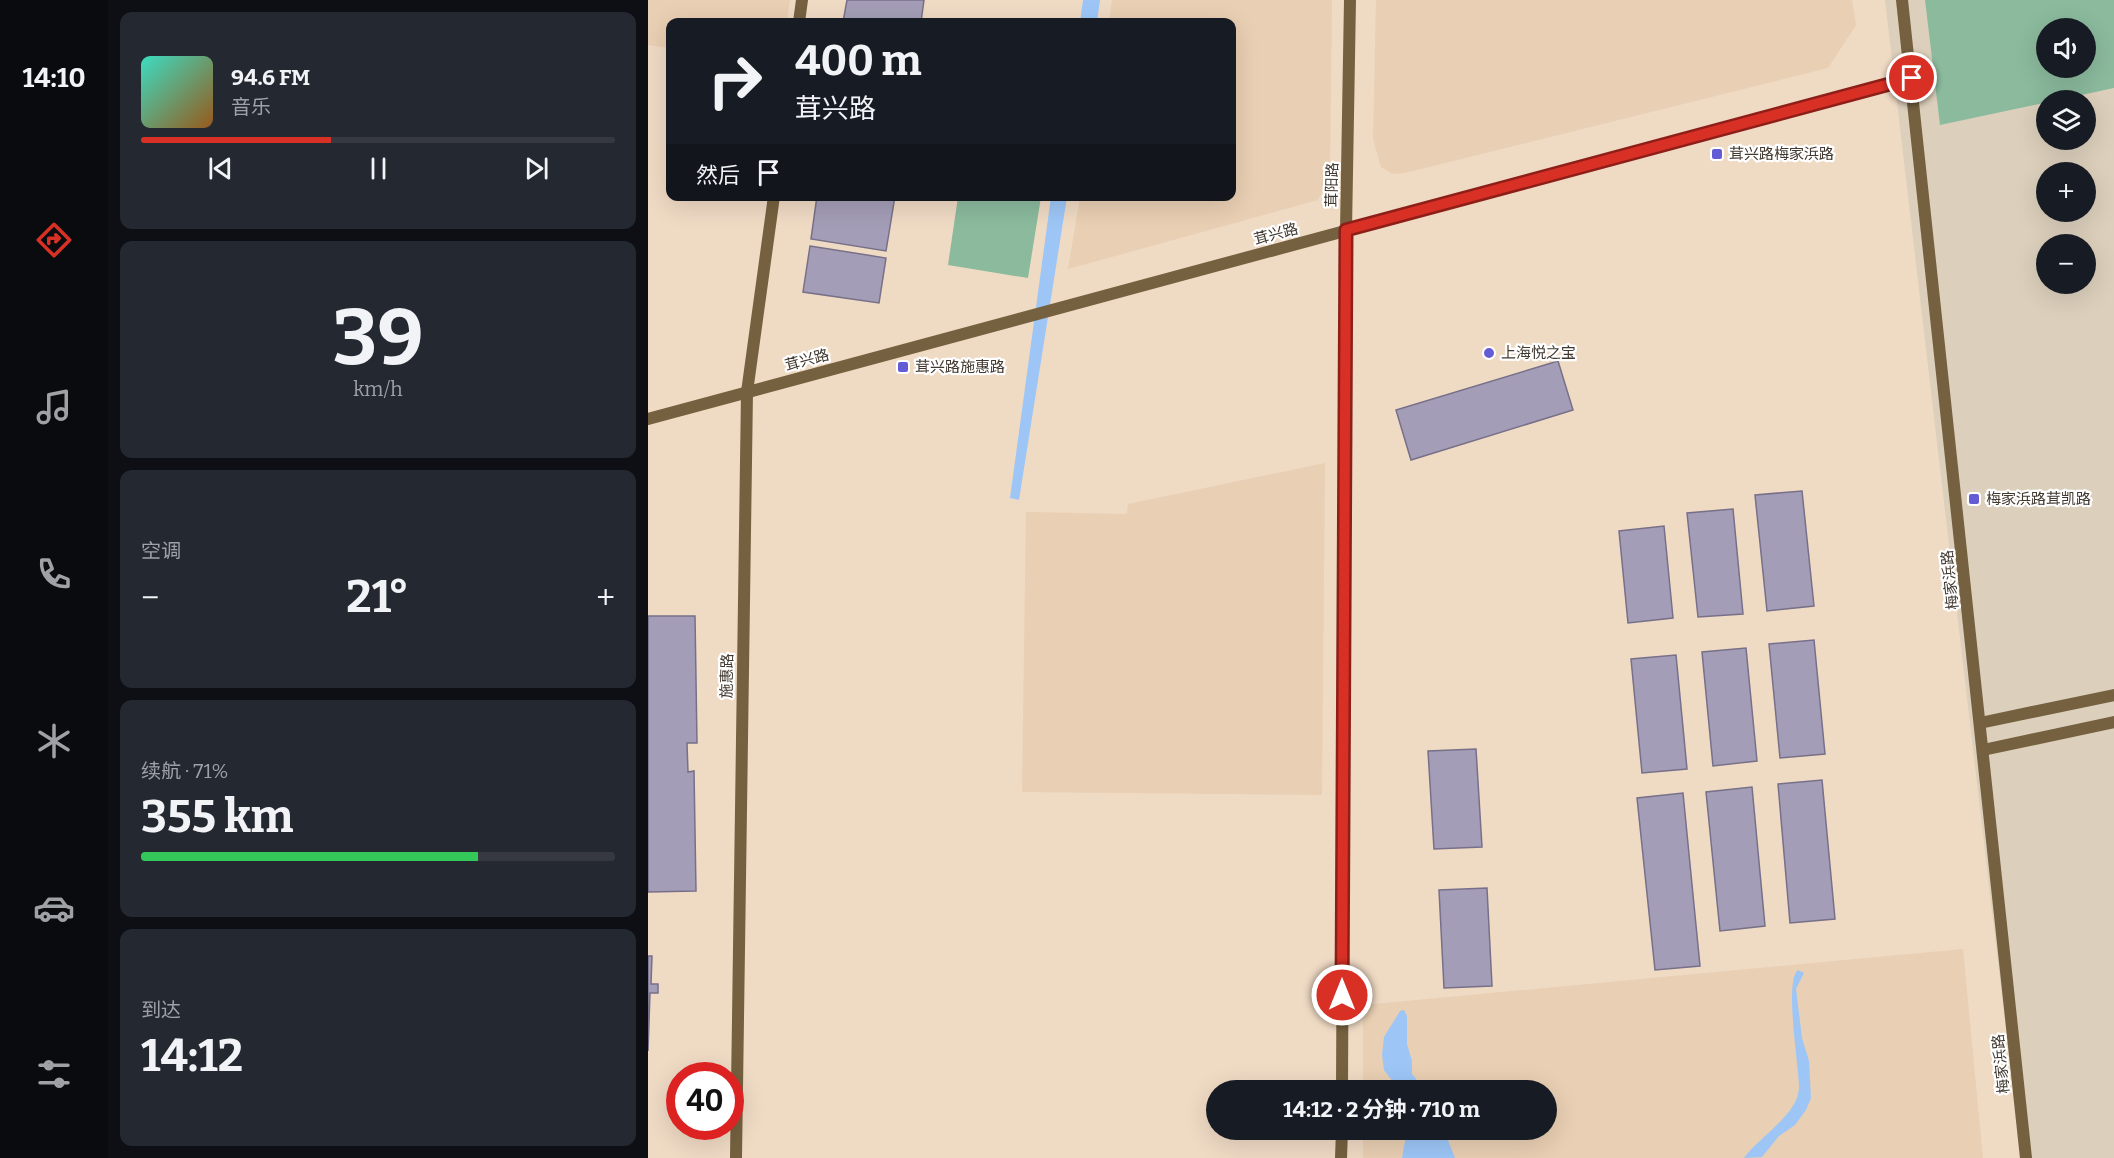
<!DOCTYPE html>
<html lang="zh">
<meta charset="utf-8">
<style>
body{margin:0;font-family:Bitter,"Noto Sans SC",serif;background:#242831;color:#f1f3f6;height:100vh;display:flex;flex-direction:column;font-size:22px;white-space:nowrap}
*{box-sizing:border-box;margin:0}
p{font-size:20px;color:#9ea1a6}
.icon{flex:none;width:33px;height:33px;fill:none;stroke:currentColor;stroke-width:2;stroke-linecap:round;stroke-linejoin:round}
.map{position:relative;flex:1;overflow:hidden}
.drawer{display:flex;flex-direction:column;gap:12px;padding:12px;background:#0d0f14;width:540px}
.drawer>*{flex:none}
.banner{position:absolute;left:18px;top:18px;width:570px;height:183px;border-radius:12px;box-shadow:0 6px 24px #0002;background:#171b24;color:#f1f3f6;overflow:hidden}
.tools{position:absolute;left:1388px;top:18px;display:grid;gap:12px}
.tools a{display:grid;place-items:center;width:60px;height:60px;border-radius:50%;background:#171b24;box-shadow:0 6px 24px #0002;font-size:30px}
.speed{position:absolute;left:18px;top:1062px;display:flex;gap:12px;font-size:30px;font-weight:700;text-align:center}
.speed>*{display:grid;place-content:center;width:78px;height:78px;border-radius:50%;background:#171b24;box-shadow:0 6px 24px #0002;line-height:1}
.speed .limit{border:9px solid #d22;background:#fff;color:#111}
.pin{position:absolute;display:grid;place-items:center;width:51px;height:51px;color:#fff;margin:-26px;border:3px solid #fff;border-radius:50%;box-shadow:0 2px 6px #0007}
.me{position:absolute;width:66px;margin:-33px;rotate:0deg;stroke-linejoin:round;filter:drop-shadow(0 0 4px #0008)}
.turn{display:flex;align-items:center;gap:21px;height:126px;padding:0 30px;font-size:27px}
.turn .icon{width:78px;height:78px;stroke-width:2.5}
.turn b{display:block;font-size:42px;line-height:51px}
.then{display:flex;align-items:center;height:57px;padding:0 30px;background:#0003;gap:12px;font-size:22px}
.big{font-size:45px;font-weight:700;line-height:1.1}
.drawer .widget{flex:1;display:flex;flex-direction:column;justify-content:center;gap:9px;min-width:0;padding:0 21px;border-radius:12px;background:#242831}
.drawer .dial{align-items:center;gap:0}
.dial b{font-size:78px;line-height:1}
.song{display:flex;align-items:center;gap:18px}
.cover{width:72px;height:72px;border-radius:9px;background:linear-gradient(135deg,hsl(170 70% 55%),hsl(30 70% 35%))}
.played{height:6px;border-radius:3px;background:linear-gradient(90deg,#d93025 40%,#363941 40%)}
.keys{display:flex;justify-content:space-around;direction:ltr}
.heat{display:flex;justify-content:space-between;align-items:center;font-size:33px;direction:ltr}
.charge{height:9px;border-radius:4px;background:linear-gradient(90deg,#34c759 71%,#363941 0)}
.trip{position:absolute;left:558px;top:1080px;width:351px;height:60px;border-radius:30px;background:#171b24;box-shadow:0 6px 24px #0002;font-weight:700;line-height:60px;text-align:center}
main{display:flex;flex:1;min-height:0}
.tab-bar{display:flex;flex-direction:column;width:108px;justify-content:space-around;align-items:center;background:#090b0e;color:#9ea1a6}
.tab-bar .icon{width:42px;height:42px}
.tab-bar .current{color:#d93025}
.tab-bar b{font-size:27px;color:#f1f3f6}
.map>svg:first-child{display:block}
.commercial{fill:#dcd0bc;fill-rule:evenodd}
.built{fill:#e9cfb3}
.green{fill:#8bba9d;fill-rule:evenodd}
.water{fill:#9dc6f7}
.building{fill:#a49db7;stroke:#777088;stroke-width:1.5}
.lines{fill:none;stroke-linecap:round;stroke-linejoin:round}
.secondary{stroke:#75613f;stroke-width:12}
.route-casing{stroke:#8d1f18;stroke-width:15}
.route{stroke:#d93025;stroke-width:10}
.poi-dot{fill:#645cd5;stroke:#fff;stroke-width:2}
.labels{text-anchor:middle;stroke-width:4.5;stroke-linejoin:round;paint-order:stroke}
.poi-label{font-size:15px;fill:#413930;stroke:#fff;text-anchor:start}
.street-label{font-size:15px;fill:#413930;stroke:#fff}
</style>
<main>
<nav class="tab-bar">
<b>14:10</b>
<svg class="icon current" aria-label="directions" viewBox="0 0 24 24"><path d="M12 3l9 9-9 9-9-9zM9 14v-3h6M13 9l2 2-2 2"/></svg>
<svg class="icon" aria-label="music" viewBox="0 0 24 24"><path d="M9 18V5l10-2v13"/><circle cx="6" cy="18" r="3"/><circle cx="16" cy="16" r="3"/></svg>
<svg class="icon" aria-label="phone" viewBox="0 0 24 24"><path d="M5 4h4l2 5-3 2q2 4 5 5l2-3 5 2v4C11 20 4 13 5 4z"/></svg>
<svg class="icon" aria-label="climate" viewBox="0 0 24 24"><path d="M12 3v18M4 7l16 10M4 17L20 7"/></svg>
<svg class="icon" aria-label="car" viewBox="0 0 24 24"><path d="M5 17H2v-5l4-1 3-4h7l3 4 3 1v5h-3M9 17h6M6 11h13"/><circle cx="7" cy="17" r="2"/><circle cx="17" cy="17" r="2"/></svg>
<svg class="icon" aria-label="filters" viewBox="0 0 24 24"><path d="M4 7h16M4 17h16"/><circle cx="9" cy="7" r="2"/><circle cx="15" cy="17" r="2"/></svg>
</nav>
<section class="drawer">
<div class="widget">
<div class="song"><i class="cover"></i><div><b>94.6 FM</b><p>音乐</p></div></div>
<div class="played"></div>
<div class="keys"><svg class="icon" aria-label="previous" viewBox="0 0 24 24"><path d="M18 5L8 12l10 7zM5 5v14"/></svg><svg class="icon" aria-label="pause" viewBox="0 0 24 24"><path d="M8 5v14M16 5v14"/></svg><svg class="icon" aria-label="next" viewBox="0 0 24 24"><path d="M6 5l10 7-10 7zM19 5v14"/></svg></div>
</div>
<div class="widget dial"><b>39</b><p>km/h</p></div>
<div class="widget"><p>空调</p>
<div class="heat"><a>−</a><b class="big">21°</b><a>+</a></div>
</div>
<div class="widget"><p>续航 · 71%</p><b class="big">355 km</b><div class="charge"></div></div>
<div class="widget"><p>到达</p><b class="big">14:12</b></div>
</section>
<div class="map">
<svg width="1466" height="1158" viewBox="0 0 1466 1158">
<rect width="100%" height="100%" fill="#efdac4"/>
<!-- commercial -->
<path class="commercial" d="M1237,0h229v1158h-93zM1398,28h39v40h-39zM1398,100h39v40h-39zM1398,172h39v40h-39zM1398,244h39v40h-39z"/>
<!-- built -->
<g class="built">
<polygon points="0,0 142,0 139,22 22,22 22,48 0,45"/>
<polygon points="464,0 684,0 682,175 670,200 420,269 432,197 584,196 584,22 461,22"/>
<polygon points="728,0 1204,0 1208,25 1180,68 757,173 744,174 733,167 725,139"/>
<polygon points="677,463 674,795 374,792 378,512 479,514 480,504"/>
<polygon points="1315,949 1335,1158 715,1158 715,1130 898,1130 898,1090 715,1090 715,1005"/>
</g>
<!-- green -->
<g class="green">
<path d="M1277,0h189v88l-174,37zM1398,28h39v40h-39z"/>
<polygon points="310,197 393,197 380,278 300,265"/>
</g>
<!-- water -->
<g class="water">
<polygon points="435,0 452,0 449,22 432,22"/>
<polygon points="403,197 419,197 371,500 362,498"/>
<path d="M1150,970l6,3 -8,16 6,49 7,23 2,37 -5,12 -11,15 -16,11 -17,21 -18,1c15,-21 55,-44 55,-71 0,-21 -15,-106 -1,-117z"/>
<polygon points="756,1010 759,1016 759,1044 764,1061 764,1074 777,1090 751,1090 736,1070 734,1055 736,1037 752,1011"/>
<polygon points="759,1130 796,1130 807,1158 754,1158"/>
</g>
<!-- building -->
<g class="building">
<polygon points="199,0 276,0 273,22 195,22"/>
<polygon points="169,196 247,196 238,251 163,239"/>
<polygon points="162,246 238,258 231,303 155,292"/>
<polygon points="910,361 925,410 763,460 748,410"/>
<polygon points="1154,491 1166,606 1119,611 1107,495"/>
<polygon points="1085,509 1095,614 1050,617 1039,513"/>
<polygon points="1016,526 1025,618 980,623 971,531"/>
<polygon points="0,616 47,616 49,743 39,743 40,772 46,771 48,891 0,892"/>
<polygon points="1166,640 1177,754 1132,758 1121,644"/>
<polygon points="1098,648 1109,761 1065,766 1054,652"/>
<polygon points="1028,655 1039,769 994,773 983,659"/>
<polygon points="828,749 834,847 786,849 780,751"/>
<polygon points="1174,780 1187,919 1142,923 1130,784"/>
<polygon points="1104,787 1117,926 1072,931 1058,792"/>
<polygon points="1035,793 1052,966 1007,970 989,798"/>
<polygon points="839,888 844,986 796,988 791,890"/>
<polygon points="0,956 4,956 3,984 10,984 10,993 2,993 0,1051"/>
</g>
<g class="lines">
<!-- secondary -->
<g class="secondary">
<polyline points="1254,0 1378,1158"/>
<polyline points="151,22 154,0"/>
<polyline points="0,419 1264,78"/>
<polyline points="1332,723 1466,695"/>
<polyline points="1335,750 1466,722"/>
<polyline points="694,1090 698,230 702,0"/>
<polyline points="88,1158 99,392 126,196"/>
<polyline points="693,1158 694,1130"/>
</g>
</g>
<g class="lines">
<!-- route casing -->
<g class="route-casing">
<polyline id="route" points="694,995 698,230 1264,78"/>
</g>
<!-- route -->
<use href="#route" class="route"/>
</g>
<!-- markers -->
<g class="poi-dot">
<rect x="1063" y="148" width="12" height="12" rx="3"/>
<circle cx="841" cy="353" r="6"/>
<rect x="249" y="361" width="12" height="12" rx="3"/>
<rect x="1320" y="493" width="12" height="12" rx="3"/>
</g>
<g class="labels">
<!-- poi labels -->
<g class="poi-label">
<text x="1081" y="159">茸兴路梅家浜路</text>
<text x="853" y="358">上海悦之宝</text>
<text x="267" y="372">茸兴路施惠路</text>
<text x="1338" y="504">梅家浜路茸凯路</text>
</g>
<!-- street labels -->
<g class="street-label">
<text transform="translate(684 185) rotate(-89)" y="5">茸阳路</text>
<text transform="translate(628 234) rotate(-15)" y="5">茸兴路</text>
<text transform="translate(159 360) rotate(-15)" y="5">茸兴路</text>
<text transform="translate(1302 580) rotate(-96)" y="5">梅家浜路</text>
<text transform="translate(79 676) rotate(-89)" y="5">施惠路</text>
<text transform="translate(1353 1064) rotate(-96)" y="5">梅家浜路</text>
</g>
</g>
</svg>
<div class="tools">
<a><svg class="icon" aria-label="sound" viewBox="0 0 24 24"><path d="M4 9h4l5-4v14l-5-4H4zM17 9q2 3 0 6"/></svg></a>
<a><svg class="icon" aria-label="layers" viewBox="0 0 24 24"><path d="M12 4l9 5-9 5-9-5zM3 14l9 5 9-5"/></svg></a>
<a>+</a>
<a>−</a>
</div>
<div class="speed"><div class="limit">40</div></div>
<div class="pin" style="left:1264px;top:78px;background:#d93025"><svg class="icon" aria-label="arrive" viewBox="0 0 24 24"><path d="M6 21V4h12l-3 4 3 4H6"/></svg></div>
<svg class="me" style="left:694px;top:995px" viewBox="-20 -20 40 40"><circle r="17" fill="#d93025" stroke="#fff" stroke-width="3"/><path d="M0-11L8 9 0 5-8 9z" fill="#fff"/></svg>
<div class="trip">14:12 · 2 分钟 · 710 m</div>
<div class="banner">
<div class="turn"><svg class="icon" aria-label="right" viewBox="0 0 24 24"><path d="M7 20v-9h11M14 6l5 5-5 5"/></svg><div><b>400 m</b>茸兴路</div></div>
<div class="then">然后<svg class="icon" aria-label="arrive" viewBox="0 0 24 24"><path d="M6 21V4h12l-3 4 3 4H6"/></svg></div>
</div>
</div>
</main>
